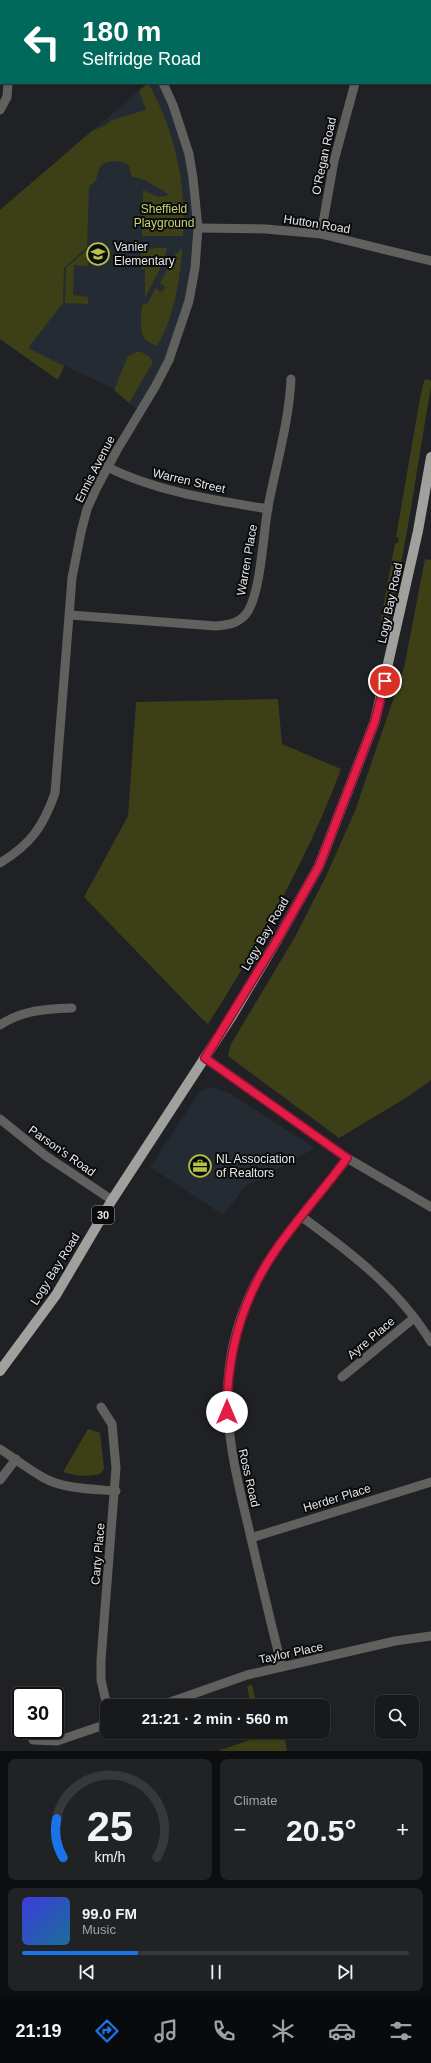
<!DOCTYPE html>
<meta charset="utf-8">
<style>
body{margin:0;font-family:Arial,sans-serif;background:#202224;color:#f1f3f6;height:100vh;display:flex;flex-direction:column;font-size:15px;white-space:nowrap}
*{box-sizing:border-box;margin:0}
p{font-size:13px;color:#9ea0a3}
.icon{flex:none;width:22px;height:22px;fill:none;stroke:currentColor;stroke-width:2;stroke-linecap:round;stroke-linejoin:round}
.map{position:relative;height:1751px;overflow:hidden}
.sheet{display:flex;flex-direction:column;gap:8px;padding:8px;background:#0d0e0f;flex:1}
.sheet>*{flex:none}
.hud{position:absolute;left:0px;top:0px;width:431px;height:84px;box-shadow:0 1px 3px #0004,0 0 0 1px #36383a;background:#00695c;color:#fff;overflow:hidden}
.tools{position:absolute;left:375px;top:1695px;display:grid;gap:8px}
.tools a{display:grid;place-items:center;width:44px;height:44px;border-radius:8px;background:#17191b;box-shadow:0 1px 3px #0004,0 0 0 1px #36383a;font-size:20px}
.speed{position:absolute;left:12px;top:1687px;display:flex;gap:8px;font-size:20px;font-weight:700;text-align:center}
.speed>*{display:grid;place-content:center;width:52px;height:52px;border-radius:50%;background:#17191b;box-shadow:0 1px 3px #0004,0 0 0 1px #36383a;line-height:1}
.speed .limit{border:2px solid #111;border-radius:6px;background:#fff;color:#111}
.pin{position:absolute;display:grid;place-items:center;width:34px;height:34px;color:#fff;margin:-17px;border:2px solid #fff;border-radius:50%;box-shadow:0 1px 4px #0007}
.me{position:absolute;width:44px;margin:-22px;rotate:0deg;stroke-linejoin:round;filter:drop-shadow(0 0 3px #0008)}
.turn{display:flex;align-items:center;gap:14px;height:84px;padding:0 16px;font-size:18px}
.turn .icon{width:52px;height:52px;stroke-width:2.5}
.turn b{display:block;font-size:28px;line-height:34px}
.big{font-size:30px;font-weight:600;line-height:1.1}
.sheet .card{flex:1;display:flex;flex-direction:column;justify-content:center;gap:6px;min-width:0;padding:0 14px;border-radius:8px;background:#202224}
.sheet .dial{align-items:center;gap:0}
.dial svg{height:104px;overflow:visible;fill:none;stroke:#36383a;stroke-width:7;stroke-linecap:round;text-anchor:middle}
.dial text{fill:#f1f3f6;stroke:none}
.song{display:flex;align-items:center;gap:12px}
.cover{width:48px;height:48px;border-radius:6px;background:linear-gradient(135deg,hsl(240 70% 55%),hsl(200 70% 35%))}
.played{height:4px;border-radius:2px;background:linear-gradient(90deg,#1a73e8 30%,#36383a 30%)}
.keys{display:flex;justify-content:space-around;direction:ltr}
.heat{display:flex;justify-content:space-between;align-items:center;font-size:22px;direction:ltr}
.sheet .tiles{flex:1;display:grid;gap:8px;grid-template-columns:1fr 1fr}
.card:last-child{grid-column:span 2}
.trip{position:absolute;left:100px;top:1699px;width:230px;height:40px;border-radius:8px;background:#17191b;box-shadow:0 1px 3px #0004,0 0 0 1px #36383a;font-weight:600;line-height:40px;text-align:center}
.tabs{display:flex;height:64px;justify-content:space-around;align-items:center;background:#090a0b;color:#9ea0a3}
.tabs .icon{width:28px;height:28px}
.tabs .current{color:#1a73e8}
.tabs b{font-size:18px;color:#f1f3f6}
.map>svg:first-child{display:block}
.built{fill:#252b32}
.green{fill:#3d4016}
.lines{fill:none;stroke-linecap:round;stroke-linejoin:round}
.street{stroke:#60615f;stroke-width:9}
.primary{stroke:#a0a19d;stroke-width:10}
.route-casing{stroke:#92132f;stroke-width:10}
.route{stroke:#e11d48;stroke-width:7}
.labels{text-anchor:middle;stroke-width:4;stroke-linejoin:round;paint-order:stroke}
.shield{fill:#0a0b0c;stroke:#a3a4a6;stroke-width:1}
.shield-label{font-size:11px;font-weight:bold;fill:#e5e6e8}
.street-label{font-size:12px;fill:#e5e6e8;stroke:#0a0b0c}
.park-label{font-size:12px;fill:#cad374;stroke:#0a0b0c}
.poi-label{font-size:12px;fill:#e5e6e8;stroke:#0a0b0c;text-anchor:start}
</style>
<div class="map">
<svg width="431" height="1751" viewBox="0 0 431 1751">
<rect width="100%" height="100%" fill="#1f2124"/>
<!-- built -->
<g class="built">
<polygon points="148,83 163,83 189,154 198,228 180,332 140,412 114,389 65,366 58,380 0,339 0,210"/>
<polygon points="210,1087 229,1093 315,1148 245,1187 223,1215 150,1167 200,1091"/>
</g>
<!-- green -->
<g class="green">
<path d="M148,83c26,45 39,102 35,153h-41l1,-46 16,7 11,-2 -25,-15 -12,-3c-4,-3 -2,-7 -4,-11 -5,-7 -25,-6 -29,1 -2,5 -3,11 -5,15l-6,4 -2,61 -23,21 -1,35 -35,45 36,18 -6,14 -58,-41v-129l92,-79 12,-5 8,-6 34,-10 -7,-19z"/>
<polygon points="154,248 167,248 163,263 145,298 145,269 141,269 141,253"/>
<path d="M182,248c-2,33 -8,70 -25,98 -3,-1 -8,-3 -11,-6 -7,-7 -5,-25 -4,-35l5,-1 9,-16 4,4 3,-1 2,-4 -5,-4 14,-27z"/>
<polygon points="88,249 88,266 74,265 73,295 88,297 88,304 65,303 66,268"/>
<polygon points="139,351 149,356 153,362 129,403 114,390 128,356"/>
<path d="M427,379l4,2v6c-14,79 -24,159 -43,236l-4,2 -3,-6 14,-76h3l1,-5 -3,-1 24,-139 4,-17z"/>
<polygon points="425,559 431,560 431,1080 409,1096 339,1138 228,1056 231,1044 295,937 327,874 355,811 404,668"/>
<path d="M278,699l4,45 59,25c-34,91 -81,173 -133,255l-7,-6 -117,-121 44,-81 8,-114z"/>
<path d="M88,1429l12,4 4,36 -4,5c-13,3 -25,2 -37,-2z"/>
<polygon points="252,1685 257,1706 251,1706 247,1686"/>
<polygon points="257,1732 284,1732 287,1751 218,1751 258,1737"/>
</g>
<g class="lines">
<!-- street -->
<g class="street">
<polyline points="109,0 109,1"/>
<polyline points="297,0 299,1"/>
<polyline points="394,1 395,0"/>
<polyline points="0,66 1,67"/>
<polyline points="0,110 7,97 8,83"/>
<polyline points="198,228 266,229 321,234 431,261"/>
<polyline points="321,234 334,161 355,83"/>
<path d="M107,467c51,25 106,33 161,42"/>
<path d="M70,615l146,11c11,-1 22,-2 30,-12 15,-19 17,-80 22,-107 8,-42 21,-85 23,-128"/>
<path d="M0,863c31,-19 43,-36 55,-70l17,-215 9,-46 6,-23 10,-22 20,-37 38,-63 14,-27 20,-59 6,-33 3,-40 -5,-50 -4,-24 -16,-49 -10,-22"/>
<path d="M0,1025c23,-15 45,-16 72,-17"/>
<polyline points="205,1058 347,1158 431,1207"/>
<polyline points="0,1119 46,1156 112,1200"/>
<path d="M302,1217c48,35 97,72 129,125"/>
<polyline points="342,1377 414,1318"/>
<polyline points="101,1407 112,1424 116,1468 101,1660 101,1680 107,1706"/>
<path d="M0,1449c14,9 28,20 44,29 20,11 48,11 72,13"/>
<polyline points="0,1480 16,1459"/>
<polyline points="251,1538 431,1482"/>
<path d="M282,1667c-11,-43 -21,-86 -31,-129 -21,-89 -41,-160 1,-248 23,-49 64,-89 95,-132"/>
<polyline points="159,1706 247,1675 395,1641 431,1636"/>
<polyline points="33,1740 57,1741 107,1724"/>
</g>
<!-- primary -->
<polyline class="primary" points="0,1371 56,1295 112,1200 232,1016 280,935 319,866 375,721 418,531 431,457"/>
</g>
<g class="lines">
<!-- route casing -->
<g class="route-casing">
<path id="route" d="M227,1412c0,-57 14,-110 46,-158 22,-33 50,-63 74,-96l-142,-100 75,-123 39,-69 56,-145 10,-40"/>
</g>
<!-- route -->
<use href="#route" class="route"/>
</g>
<!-- icons -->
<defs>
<g id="school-ring" transform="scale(1.15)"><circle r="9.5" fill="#0a0b0c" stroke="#b7c147" stroke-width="1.5"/><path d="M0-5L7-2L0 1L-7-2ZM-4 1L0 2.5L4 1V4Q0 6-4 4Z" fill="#b7c147"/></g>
<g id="office-ring" transform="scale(1.15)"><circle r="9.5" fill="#0a0b0c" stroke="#b7c147" stroke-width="1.5"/><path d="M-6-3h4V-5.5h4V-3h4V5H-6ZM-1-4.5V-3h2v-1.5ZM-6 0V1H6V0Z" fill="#b7c147"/></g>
</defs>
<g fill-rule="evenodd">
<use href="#school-ring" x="98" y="254"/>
<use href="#office-ring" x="200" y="1166"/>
</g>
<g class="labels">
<!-- shield labels -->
<rect class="shield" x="92" y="1206" width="22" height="18" rx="3"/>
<g class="shield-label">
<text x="103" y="1219">30</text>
</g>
<!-- street labels -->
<g class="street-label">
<text transform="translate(324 156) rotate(-78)" y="4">O'Regan Road</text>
<text transform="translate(317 224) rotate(9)" y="4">Hutton Road</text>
<text transform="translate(95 469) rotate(-63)" y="4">Ennis Avenue</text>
<text transform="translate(189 481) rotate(13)" y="4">Warren Street</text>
<text transform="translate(247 560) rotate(-80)" y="4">Warren Place</text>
<text transform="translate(390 603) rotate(-78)" y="4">Logy Bay Road</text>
<text transform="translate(265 934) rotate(-60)" y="4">Logy Bay Road</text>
<text transform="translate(62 1151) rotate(35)" y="4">Parson's Road</text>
<text transform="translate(55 1269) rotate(-58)" y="4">Logy Bay Road</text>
<text transform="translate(371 1338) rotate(-40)" y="4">Ayre Place</text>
<text transform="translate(249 1478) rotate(77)" y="4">Ross Road</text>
<text transform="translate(337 1498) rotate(-17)" y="4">Herder Place</text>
<text transform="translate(98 1554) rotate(-85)" y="4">Carty Place</text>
<text transform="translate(291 1653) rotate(-12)" y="4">Taylor Place</text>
</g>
<!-- park labels -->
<g class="park-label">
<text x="164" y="213">Sheffield<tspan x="164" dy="14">Playground</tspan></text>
</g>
<!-- poi labels -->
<g class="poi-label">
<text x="114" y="251">Vanier<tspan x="114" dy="14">Elementary</tspan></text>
<text x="216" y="1163">NL Association<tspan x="216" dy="14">of Realtors</tspan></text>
</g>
</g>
</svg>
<div class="tools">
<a><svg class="icon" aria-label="search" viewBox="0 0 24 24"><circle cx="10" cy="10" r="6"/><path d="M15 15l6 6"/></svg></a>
</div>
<div class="speed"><div class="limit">30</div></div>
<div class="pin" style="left:385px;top:681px;background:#d93025"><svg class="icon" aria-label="arrive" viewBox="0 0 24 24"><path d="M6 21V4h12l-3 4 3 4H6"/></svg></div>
<svg class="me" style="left:227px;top:1412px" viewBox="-20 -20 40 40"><circle r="19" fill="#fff"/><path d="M0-13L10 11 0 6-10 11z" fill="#e11d48"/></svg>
<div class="trip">21:21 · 2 min · 560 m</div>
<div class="hud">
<div class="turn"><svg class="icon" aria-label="left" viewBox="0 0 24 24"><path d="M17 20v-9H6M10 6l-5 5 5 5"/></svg><div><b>180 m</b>Selfridge Road</div></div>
</div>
</div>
<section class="sheet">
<div class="tiles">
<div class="card dial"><svg viewBox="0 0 100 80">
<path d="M14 69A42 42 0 1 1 86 69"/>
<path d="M14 69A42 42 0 0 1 9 39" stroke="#1a73e8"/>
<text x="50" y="56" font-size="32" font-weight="700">25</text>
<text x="50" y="72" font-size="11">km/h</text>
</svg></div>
<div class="card"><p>Climate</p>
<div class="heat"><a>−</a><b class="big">20.5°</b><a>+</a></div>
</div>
<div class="card">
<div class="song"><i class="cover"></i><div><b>99.0 FM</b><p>Music</p></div></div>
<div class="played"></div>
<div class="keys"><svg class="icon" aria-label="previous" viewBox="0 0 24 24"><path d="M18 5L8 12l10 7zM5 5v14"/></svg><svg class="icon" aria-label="pause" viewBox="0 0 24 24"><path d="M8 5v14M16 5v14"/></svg><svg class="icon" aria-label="next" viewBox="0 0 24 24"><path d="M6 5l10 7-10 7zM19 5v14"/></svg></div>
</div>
</div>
</section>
<nav class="tabs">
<b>21:19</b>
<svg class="icon current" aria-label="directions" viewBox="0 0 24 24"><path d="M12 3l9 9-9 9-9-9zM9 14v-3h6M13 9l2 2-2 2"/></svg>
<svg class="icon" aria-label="music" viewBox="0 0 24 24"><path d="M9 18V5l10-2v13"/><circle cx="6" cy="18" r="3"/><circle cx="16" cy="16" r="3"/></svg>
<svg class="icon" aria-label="phone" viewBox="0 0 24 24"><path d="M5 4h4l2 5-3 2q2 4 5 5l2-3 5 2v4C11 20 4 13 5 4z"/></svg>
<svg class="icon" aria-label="climate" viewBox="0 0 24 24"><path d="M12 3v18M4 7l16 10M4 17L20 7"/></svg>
<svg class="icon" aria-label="car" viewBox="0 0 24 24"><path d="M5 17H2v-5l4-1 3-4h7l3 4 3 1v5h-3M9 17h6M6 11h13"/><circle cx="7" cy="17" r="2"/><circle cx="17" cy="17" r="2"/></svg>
<svg class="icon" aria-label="filters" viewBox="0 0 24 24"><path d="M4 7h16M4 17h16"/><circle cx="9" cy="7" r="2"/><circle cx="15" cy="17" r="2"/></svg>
</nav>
